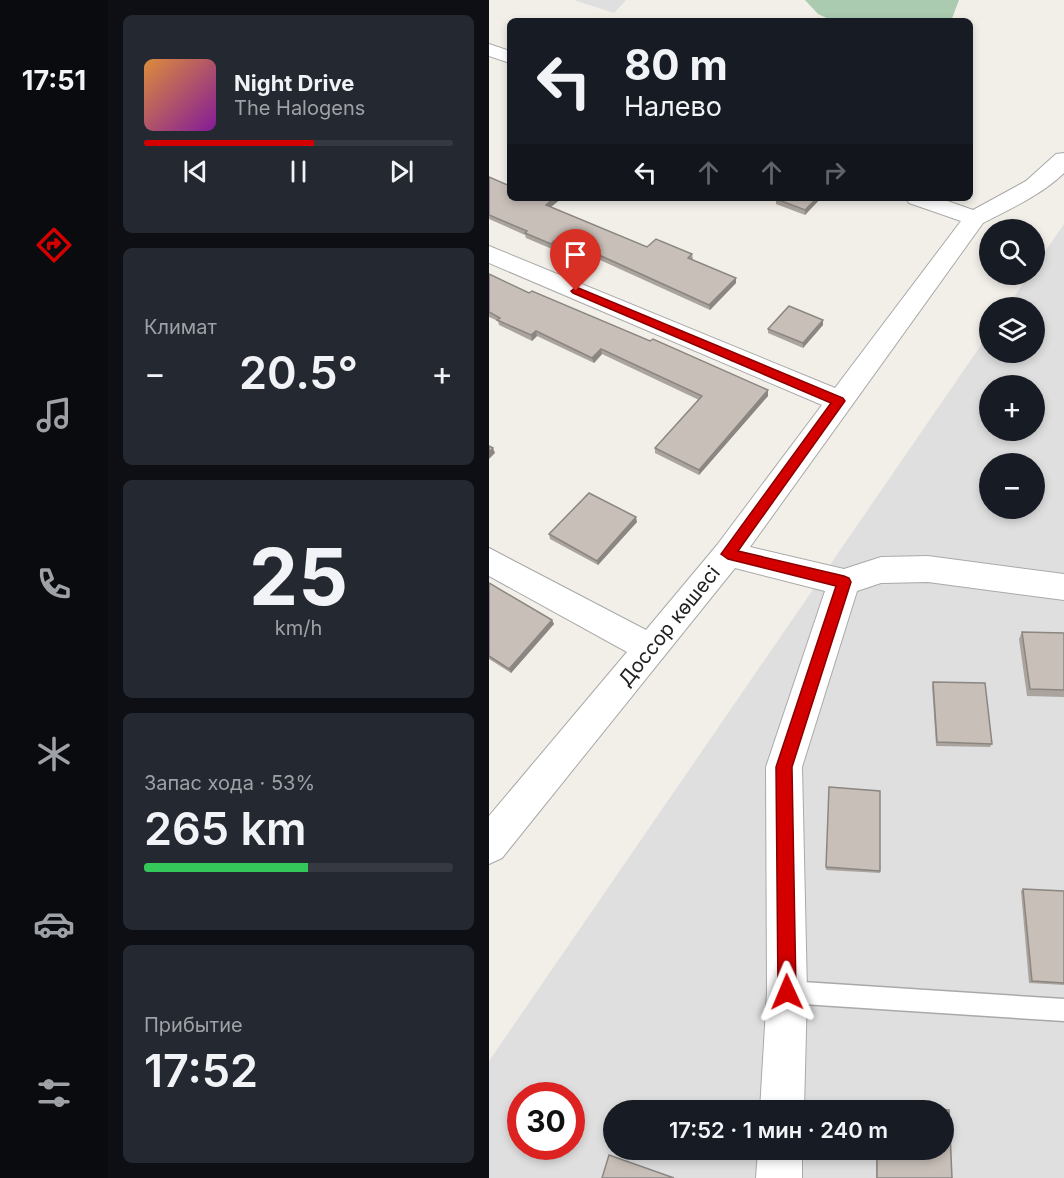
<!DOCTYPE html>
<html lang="ru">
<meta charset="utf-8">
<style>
body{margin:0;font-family:Inter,sans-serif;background:#242831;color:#f1f3f6;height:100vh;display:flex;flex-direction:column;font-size:22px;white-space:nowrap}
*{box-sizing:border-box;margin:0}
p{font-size:20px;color:#9ea1a6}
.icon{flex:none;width:33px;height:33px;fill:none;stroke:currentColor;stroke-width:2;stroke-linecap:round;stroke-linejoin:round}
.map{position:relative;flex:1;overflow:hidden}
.details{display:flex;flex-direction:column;gap:15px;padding:15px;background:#0d0f14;width:381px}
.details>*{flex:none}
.banner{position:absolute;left:18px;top:18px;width:466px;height:183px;border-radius:9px;box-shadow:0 3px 9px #0003;background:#171b24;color:#f1f3f6;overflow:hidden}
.controls{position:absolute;left:490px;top:219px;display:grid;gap:12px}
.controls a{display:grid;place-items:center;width:66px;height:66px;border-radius:50%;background:#171b24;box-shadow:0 3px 9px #0003;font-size:30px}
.speed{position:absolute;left:18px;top:1082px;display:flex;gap:12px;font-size:30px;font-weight:700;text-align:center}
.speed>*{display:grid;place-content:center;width:78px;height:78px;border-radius:50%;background:#171b24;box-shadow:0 3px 9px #0003;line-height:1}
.speed .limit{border:9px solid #d22;background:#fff;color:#111}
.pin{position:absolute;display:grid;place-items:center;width:51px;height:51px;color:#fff;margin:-62px -26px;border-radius:50% 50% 50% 0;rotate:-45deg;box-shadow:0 0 6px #0007}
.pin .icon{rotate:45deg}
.me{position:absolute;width:66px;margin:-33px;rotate:359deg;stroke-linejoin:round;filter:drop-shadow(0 0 4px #0008)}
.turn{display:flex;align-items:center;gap:21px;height:126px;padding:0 18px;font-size:27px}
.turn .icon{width:78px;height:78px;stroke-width:2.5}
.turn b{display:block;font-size:42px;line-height:51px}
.lanes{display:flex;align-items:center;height:57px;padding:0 18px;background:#0003;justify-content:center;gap:30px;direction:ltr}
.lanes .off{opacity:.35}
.big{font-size:45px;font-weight:600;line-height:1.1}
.details .widget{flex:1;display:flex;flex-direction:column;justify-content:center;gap:9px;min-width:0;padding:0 21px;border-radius:9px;background:#242831}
.details .dial{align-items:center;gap:0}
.dial b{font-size:78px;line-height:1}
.song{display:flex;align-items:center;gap:18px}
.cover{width:72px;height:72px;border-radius:9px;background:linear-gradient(135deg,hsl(30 70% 55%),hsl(290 70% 35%))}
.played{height:6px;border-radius:3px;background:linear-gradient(90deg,#d40000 55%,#363941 55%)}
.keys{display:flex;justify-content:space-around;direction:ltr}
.heat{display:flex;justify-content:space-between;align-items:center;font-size:33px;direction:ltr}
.charge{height:9px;border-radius:4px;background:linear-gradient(90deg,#34c759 53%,#363941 0)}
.trip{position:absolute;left:114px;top:1100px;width:351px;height:60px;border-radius:30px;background:#171b24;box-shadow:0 3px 9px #0003;font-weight:600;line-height:60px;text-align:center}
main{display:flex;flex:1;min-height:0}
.tabs{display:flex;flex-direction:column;width:108px;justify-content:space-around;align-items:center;background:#090b0e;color:#9ea1a6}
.tabs .icon{width:42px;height:42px}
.tabs .on{color:#d40000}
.tabs b{font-size:27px;color:#f1f3f6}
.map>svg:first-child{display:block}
.residential{fill:#e0dfdf;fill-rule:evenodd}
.cemetery{fill:#aacbaf}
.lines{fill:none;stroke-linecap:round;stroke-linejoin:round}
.service-casing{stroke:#a9a9a9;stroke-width:3}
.minor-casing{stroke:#a9a9a9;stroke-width:2}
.service{fill:#fff;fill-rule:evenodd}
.minor{fill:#fff;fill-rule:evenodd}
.wall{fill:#aba49e}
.shaded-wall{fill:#8b8681}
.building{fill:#c7bfb8;stroke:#8b8681;stroke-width:1.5}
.route{fill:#d40000;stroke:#8a0000;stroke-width:1.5}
.labels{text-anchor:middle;stroke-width:4.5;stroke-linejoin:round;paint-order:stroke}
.street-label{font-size:20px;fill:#222;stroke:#fff}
</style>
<main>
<nav class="tabs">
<b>17:51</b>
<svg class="icon on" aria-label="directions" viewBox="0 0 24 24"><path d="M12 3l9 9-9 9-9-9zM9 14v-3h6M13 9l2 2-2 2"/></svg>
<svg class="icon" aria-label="music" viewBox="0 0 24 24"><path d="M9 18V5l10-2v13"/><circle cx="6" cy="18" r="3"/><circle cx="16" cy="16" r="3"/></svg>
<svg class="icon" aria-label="phone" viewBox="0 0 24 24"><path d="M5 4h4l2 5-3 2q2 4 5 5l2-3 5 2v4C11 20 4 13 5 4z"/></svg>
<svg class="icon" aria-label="climate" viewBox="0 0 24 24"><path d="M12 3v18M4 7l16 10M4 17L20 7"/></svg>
<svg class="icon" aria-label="car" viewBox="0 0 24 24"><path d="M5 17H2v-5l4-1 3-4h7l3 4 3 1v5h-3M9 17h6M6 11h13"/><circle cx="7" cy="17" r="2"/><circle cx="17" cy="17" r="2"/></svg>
<svg class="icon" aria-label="filters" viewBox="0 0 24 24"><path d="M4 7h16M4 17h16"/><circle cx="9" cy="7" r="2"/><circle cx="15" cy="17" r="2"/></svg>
</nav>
<section class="details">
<div class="widget">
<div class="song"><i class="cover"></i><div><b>Night Drive</b><p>The Halogens</p></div></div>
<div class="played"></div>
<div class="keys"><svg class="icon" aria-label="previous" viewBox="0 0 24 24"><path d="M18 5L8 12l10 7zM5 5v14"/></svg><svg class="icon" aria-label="pause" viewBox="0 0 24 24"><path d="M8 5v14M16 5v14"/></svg><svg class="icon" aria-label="next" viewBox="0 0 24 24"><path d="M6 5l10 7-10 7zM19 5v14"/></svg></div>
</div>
<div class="widget"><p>Климат</p>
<div class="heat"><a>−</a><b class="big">20.5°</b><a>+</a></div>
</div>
<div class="widget dial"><b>25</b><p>km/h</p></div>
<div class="widget"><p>Запас хода · 53%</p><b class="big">265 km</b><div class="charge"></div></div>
<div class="widget"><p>Прибытие</p><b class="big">17:52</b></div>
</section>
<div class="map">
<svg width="575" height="1178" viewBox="0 0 575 1178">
<rect width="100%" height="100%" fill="#f2efe9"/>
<!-- residential -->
<g class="residential">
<polygon points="85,0 137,0 125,13"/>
<path d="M575,224v954h-575v-117l501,-729v20h45v-44l-28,-1 22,-32 6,-1v-8zM501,386h45v44h-45zM501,464h45v44h-45zM32,1095h50v51h-50zM124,1110h330v39h-330z"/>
</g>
<!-- cemetery -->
<polygon class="cemetery" points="316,0 470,0 462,21 344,21 329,14"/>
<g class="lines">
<!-- service casing -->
<g class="service-casing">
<polygon id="service" points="298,981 575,999 575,1021 298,1003 290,1000 287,992 290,984"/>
</g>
<!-- minor casing -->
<g class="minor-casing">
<g id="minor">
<polygon points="0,44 21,51 21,63 0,56"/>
<path d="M575,153v20c-23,22 -52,35 -81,50l-233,324 94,22 37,-12 47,-1 136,18v26l-136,-18 -47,1 -24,8 -55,176 5,225 -3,118h-44l7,-118 -1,-225 59,-176 -90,-23 -233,290 -13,6v-48l138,-164 -138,-76v-28l157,82 71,-85 105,-140 -333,-142v-17l346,142 126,-167 -52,-18 -3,-5h33l34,12 53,-29 30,-27z"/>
<polygon points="269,1149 313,1149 313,1178 267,1178"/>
</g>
</g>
<!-- service -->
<use href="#service" class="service"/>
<!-- minor -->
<use href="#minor" class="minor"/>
</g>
<!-- wall -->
<g class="wall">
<polygon points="0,177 21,198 73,198 62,207 158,247 203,254 204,259 203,260 247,278 247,283 221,310 111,260 107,263 66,246 63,249 37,238 36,235 0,219"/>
<polygon points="289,198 332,198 316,215 287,204 287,199"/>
<polygon points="0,274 40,293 279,396 210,475 166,453 166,448 210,400 113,354 105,363 48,336 43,341 10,325 9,321 0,317"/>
<polygon points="334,320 334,325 314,348 279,333 279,329"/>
<polygon points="148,522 109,565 61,539 60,534"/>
<polygon points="0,583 63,620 65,624 22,673 0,659"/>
<polygon points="533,632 575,633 575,697 538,696 530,639"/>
<polygon points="444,682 503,744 501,747 447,746 443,686"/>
<polygon points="340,787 391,871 391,873 337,870"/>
<polygon points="534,889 575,891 575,985 540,983 532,891"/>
<polygon points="387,1106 460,1110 463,1178 387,1178 387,1149 454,1149 454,1110 387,1110"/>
</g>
<!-- shaded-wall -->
<g class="shaded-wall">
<polygon points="65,198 73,198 58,210 57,205"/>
<polygon points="328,198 332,198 316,215 316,210"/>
<polygon points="65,241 66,246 63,249 62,244"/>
<polygon points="110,255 111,260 107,263 106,259"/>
<polygon points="247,278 247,283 221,310 220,305"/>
<polygon points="334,320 334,325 314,348 314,343"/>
<polygon points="47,331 48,336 43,341 42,335"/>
<polygon points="112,349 113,354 105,363 103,358"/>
<polygon points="279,390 279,396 210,475 210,470"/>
<polygon points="4,448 6,453 0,459 0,452"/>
<polygon points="147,517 148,522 109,565 108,561"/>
<polygon points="63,620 65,624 22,673 20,669"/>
</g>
<!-- building -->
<g class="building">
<polygon points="0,177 21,186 21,198 65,198 57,205 158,247 167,239 203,254 199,258 247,278 220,305 110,255 106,259 65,241 62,244 36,233 38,231 0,215"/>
<polygon points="289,198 328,198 316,210 287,199"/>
<polygon points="0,274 40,293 43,291 161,341 164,339 279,390 210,470 166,448 213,396 112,349 103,358 47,331 42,335 8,320 11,318 0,312"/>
<polygon points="300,306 334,320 314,343 279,329"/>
<polygon points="0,446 4,448 0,452"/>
<polygon points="100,493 147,517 108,561 60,534"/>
<polygon points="0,583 63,620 20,669 0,656"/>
<polygon points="533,632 575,633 575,690 541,689"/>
<polygon points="444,682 496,683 503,744 448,742"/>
<polygon points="340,787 391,791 391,871 337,867"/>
<polygon points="534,889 575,891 575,983 543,981"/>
<polygon points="388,1106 460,1110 463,1178 388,1178 388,1149 454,1149 454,1110 388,1110"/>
<polygon points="120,1155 185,1178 113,1178"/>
</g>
<!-- route -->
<polygon class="route" points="87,287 354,398 356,401 249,551 355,576 360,578 362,582 303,767 307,992 304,998 298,1001 292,998 289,992 287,767 347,586 239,559 232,554 342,403 84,293 82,291"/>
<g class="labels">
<!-- street labels -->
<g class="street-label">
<text transform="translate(180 626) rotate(-51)" y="7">Доссор көшесі</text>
</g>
</g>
</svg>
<div class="controls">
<a><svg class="icon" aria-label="search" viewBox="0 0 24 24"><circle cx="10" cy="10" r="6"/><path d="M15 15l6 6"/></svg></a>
<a><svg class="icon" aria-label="layers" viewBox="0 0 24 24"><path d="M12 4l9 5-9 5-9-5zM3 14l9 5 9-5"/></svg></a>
<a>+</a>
<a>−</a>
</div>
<div class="speed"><div class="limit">30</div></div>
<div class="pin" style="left:87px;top:291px;background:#d93025"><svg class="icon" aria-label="arrive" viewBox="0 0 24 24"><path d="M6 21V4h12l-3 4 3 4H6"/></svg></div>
<svg class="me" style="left:298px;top:992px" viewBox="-20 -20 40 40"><path d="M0-17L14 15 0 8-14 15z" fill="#d40000" stroke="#fff" stroke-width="4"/></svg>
<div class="trip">17:52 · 1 мин · 240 m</div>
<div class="banner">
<div class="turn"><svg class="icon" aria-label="left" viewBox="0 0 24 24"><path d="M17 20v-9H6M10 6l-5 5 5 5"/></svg><div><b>80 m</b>Налево</div></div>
<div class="lanes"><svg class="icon" aria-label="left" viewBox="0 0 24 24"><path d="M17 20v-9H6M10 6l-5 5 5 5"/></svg><svg class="icon off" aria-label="ahead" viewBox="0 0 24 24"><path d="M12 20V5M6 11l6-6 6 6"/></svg><svg class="icon off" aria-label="ahead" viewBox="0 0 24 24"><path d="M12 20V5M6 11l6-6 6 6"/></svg><svg class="icon off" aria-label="right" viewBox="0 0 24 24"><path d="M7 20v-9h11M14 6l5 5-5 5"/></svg></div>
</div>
</div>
</main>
